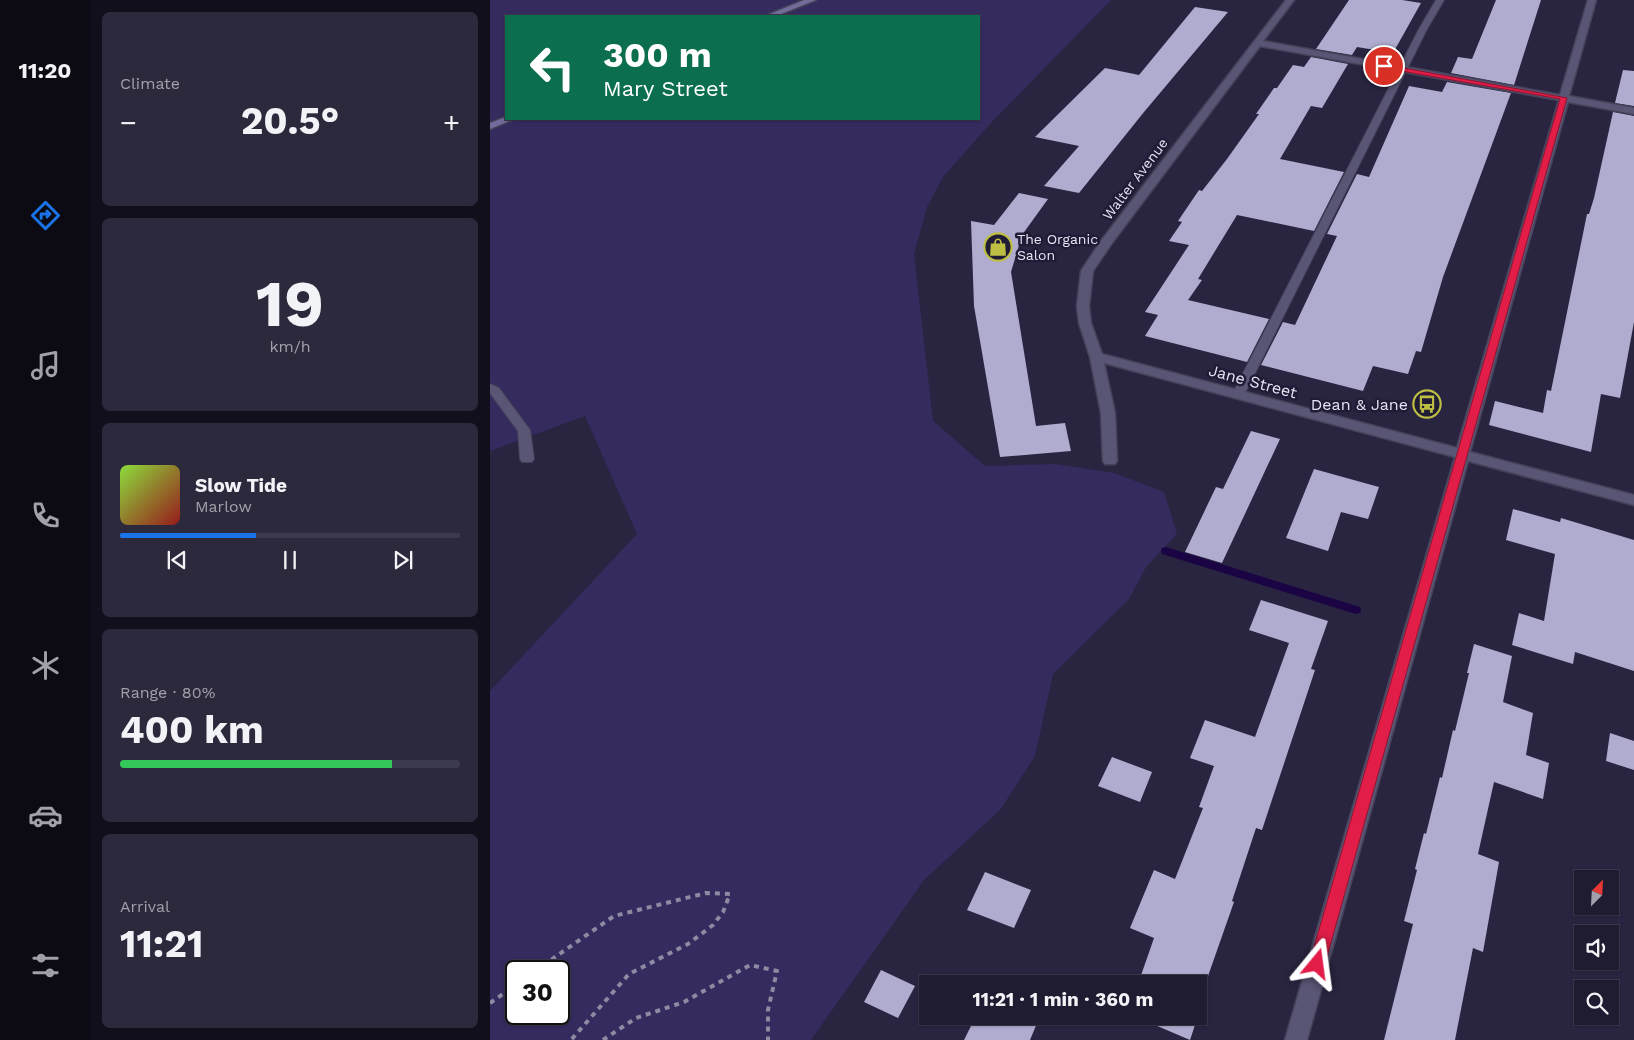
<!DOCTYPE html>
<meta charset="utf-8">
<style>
body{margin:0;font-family:"Work Sans",sans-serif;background:#2c293d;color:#f1f3f6;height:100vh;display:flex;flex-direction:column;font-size:19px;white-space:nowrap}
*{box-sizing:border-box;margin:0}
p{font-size:16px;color:#a1a1ab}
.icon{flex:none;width:28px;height:28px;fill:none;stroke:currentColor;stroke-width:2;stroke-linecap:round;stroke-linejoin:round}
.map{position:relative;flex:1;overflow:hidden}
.side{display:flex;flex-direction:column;gap:12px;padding:12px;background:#110f1b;width:400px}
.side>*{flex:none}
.guide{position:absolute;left:15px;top:15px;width:475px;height:105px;border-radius:0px;box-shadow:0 1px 4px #0004,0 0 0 1px #3c3a4d;background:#0b6e4f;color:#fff;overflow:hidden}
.needle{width:32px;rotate:24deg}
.fabs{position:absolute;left:1084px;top:870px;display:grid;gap:10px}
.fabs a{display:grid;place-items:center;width:45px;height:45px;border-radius:0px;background:#1f1c31;box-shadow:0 1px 4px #0004,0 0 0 1px #3c3a4d;font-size:25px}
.speed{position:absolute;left:15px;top:960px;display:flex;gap:10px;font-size:25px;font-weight:700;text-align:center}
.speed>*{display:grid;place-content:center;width:65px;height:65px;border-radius:50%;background:#1f1c31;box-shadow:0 1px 4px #0004,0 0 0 1px #3c3a4d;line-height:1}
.speed .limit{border:2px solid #111;border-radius:8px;background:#fff;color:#111}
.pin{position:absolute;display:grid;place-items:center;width:42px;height:42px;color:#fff;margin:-21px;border:2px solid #fff;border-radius:50%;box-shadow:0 1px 5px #0007}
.me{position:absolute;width:55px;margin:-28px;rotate:16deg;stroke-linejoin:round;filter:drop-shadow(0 0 4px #0008)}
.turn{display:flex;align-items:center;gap:18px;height:105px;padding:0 15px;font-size:22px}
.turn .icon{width:65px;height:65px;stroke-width:2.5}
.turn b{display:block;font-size:35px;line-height:42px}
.big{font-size:38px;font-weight:700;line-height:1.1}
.side .tile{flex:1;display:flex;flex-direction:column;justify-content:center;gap:8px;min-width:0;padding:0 18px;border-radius:8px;background:#2c293d}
.side .dial{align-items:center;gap:0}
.dial b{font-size:65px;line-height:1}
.song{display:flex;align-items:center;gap:15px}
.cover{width:60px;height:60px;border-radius:8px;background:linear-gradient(135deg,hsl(90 70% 55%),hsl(0 70% 35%))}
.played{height:5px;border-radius:2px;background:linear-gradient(90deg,#1a73e8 40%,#3c3a4d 40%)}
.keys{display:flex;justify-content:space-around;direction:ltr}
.heat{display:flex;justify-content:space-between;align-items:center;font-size:28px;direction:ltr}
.charge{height:8px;border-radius:4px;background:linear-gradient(90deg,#34c759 80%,#3c3a4d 0)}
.trip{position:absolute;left:429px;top:975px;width:288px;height:50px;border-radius:0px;background:#1f1c31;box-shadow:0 1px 4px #0004,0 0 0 1px #3c3a4d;font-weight:700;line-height:50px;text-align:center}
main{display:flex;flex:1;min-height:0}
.tab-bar{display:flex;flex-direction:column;width:90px;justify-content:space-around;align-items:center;background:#0c0b14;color:#a1a1ab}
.tab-bar .icon{width:35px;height:35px}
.tab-bar .current{color:#1a73e8}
.tab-bar b{font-size:22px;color:#f1f3f6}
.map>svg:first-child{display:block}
.green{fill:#352b5f;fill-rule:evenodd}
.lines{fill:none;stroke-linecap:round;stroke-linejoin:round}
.stream{fill:#1a0444;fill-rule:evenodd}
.building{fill:#afaccf}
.lane-casing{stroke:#454158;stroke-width:2}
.street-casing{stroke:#454158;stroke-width:3}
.secondary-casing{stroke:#454158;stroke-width:3}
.path{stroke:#8d8aa1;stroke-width:4;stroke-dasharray:5 5;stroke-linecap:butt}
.lane{fill:#595574;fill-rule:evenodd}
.street{fill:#595574;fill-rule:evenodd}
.secondary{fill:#726c9a;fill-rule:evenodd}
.route{fill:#e11d48;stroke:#92132f}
.labels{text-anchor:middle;stroke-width:5;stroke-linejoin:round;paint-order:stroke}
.far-street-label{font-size:14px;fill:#e5e3f6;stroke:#201c36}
.far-poi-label{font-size:14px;fill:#e5e3f6;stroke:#201c36;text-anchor:start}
.street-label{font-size:16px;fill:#e5e3f6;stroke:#201c36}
.poi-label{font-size:16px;fill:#e5e3f6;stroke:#201c36;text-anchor:end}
</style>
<main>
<nav class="tab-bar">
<b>11:20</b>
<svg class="icon current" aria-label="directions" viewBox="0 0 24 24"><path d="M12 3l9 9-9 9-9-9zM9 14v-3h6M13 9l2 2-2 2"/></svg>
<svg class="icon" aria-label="music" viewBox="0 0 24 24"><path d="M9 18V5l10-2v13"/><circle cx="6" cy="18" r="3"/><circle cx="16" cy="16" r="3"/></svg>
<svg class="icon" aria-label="phone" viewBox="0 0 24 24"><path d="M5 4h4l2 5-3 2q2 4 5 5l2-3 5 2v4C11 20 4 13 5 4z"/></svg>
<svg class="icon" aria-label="climate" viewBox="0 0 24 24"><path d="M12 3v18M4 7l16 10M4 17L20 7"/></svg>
<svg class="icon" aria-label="car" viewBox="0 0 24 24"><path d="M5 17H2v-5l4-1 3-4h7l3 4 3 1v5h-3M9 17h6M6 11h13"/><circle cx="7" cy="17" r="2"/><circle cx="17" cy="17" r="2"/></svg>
<svg class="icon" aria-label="filters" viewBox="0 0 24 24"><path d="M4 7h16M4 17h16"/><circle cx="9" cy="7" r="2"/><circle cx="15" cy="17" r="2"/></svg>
</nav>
<section class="side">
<div class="tile"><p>Climate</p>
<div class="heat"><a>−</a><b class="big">20.5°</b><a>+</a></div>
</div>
<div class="tile dial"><b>19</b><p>km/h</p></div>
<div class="tile">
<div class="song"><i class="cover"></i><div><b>Slow Tide</b><p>Marlow</p></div></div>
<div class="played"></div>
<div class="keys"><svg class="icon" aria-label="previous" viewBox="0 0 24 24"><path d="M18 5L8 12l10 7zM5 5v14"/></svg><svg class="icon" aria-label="pause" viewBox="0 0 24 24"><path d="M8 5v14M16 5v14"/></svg><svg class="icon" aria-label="next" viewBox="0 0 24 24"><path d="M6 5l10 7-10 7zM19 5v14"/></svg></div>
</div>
<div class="tile"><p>Range · 80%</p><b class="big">400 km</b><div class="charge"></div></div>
<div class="tile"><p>Arrival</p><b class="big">11:21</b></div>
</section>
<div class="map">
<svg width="1144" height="1040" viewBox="0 0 1144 1040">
<rect width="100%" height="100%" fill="#292541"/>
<!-- green -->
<path class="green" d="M0,0h621l-122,125 -46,52 -16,30 -13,47 19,167 52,45 70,-2 59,9 50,19 13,42 -31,33 -17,32 -76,75 -18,82 -35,54 -76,70 -113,160h-321v-349l147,-157 -52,-118 -95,35zM16,16h473v103h-473zM26,971h43v43h-43z"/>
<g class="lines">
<!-- stream -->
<polygon class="stream" points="676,547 870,607 871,610 870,613 866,614 672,554 671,551 672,548"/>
</g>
<!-- building -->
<g class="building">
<polygon points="859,0 912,0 931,3 903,53 867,47 862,55 826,49"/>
<polygon points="1006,0 1051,0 1024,85 961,73 968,57 982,59"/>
<polygon points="705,7 738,12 654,112 589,193 554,186 589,146 545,137 615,68 649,75"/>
<polygon points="821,57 858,64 832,108 821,106 790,159 854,172 824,231 747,215 708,279 712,280 698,300 779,319 757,362 655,336 668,315 655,312 699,245 679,241 692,222 688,221 709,190 712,191 737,159 769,114 766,114 784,88 787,88 803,65 814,67"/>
<polygon points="1133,70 1144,71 1144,106 1125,103"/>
<polygon points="957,82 1021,93 953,277 931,352 926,351 918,374 883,366 873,391 771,365 793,322 805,325 847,236 837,234 867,174 879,177 919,86 952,92"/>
<polygon points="1123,112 1144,116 1144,322 1130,398 1111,394 1101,452 999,425 1005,401 1053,413 1057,390 1061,391 1097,214 1099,214 1104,198"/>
<polygon points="529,193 558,199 532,235 521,272 546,426 575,423 581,451 510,457 484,306 481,221 504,225"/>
<polygon points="761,431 790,439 732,563 695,552 726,487 733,489"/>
<polygon points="824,469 889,487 878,519 851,512 838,551 796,538"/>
<polygon points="1023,509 1070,522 1071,518 1144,540 1144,671 1085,652 1083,664 1022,645 1029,613 1054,621 1065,554 1016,540"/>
<polygon points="771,600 838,621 821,669 825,670 772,830 766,828 742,901 744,902 711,996 714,998 700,1040 644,1016 708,1016 708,984 648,984 664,938 640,928 664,870 685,879 713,808 709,807 724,766 700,758 715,720 765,737 799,643 759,630"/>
<polygon points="984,644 1022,656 1013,702 1043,713 1036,755 1059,763 1053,799 1004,782 988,854 1009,862 993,952 983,948 965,1040 894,1040 923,924 914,921 927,870 925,869 934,833 936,834 950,777 952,778 963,730 965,731 979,673 977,673"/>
<polygon points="1120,733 1144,741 1144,770 1116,761"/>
<polygon points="622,757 662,772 650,802 608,786"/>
<polygon points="495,872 541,890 524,928 477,910"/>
<polygon points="391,970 425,986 408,1018 374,1002"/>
<polygon points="486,1016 550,1016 540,1040 474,1040"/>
</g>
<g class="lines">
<!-- lane casing -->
<g class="lane-casing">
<g id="lane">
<polygon points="946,0 954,0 937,29 754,395 752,398 744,398 742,395 929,29"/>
<polygon points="0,384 9,388 40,430 44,459 42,462 32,462 30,459 28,431 0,393"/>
</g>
</g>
<!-- street casing -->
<g class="street-casing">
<path id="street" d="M796,0h8l-31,41 297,54 28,-95h8l-27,96 65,12v6l-66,-12 -98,350 164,43v10l-166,-44 -161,579h-22l170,-583 -351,-94 11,50 2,48 -2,3h-10l-2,-3 -2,-48 -11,-56 -11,-34 -2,-17 4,-35 20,-30zM770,46l299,54 -102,348 -355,-94 -11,-31 -2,-17 4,-35 19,-28z"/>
</g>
<!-- secondary casing -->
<g class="secondary-casing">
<g id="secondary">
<polygon points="314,0 326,0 286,16 275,16"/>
<polygon points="16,117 16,119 24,119 0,129 0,123"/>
</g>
</g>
<!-- path -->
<g class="path">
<polyline points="45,971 124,916 216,893 240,894 233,912 223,925 198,944 139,974 81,1040"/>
<polyline points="0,1003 26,985"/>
<polyline points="113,1040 146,1018 194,1002 260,965 287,971 278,1010 278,1040"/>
</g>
<!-- lane -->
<use href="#lane" class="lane"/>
<!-- street -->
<use href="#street" class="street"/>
<!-- secondary -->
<use href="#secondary" class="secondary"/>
</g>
<!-- route -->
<polygon class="route" points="892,64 1077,98 835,964 833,970 827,972 821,970 819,964 1070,99 894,68 891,66"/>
<!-- icons -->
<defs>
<g id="shop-ring" transform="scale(1.4375)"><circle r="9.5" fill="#201c36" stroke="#bebf42" stroke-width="1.5"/><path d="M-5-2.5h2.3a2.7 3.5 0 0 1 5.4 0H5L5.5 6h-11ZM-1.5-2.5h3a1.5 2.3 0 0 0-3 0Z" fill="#bebf42"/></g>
<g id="bus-ring" transform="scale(1.4375)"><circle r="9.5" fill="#201c36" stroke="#bebf42" stroke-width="1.5"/><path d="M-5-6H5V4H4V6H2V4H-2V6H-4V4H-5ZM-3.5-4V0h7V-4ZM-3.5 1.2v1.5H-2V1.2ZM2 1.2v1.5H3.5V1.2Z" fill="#bebf42"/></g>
</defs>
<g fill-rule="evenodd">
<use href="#shop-ring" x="508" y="247"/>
<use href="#bus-ring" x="937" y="404"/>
</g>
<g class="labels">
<!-- far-street labels -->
<g class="far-street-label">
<text transform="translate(645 179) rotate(-53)" y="5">Walter Avenue</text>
</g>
<!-- far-poi labels -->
<g class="far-poi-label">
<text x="527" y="244">The Organic<tspan x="527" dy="16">Salon</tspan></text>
</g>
<!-- street labels -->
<g class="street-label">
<text transform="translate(763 381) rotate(15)" y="6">Jane Street</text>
</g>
<!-- poi labels -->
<g class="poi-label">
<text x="918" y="410">Dean &amp; Jane</text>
</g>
</g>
</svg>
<div class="fabs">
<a><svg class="needle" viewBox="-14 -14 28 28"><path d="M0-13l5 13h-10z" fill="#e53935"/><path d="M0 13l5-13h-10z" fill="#a1a1ab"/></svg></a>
<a><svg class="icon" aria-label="sound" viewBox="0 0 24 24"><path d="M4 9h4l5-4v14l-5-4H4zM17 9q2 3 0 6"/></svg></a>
<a><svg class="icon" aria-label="search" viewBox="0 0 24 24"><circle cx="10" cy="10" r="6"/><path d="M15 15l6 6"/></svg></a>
</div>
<div class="speed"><div class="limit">30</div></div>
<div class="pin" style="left:894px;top:66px;background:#d93025"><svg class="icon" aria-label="arrive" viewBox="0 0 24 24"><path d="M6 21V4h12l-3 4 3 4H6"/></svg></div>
<svg class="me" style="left:827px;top:964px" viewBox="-20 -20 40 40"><path d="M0-17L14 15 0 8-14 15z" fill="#e11d48" stroke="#fff" stroke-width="4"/></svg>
<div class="trip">11:21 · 1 min · 360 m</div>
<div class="guide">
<div class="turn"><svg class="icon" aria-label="left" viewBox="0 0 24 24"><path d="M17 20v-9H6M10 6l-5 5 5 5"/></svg><div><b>300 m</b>Mary Street</div></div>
</div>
</div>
</main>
